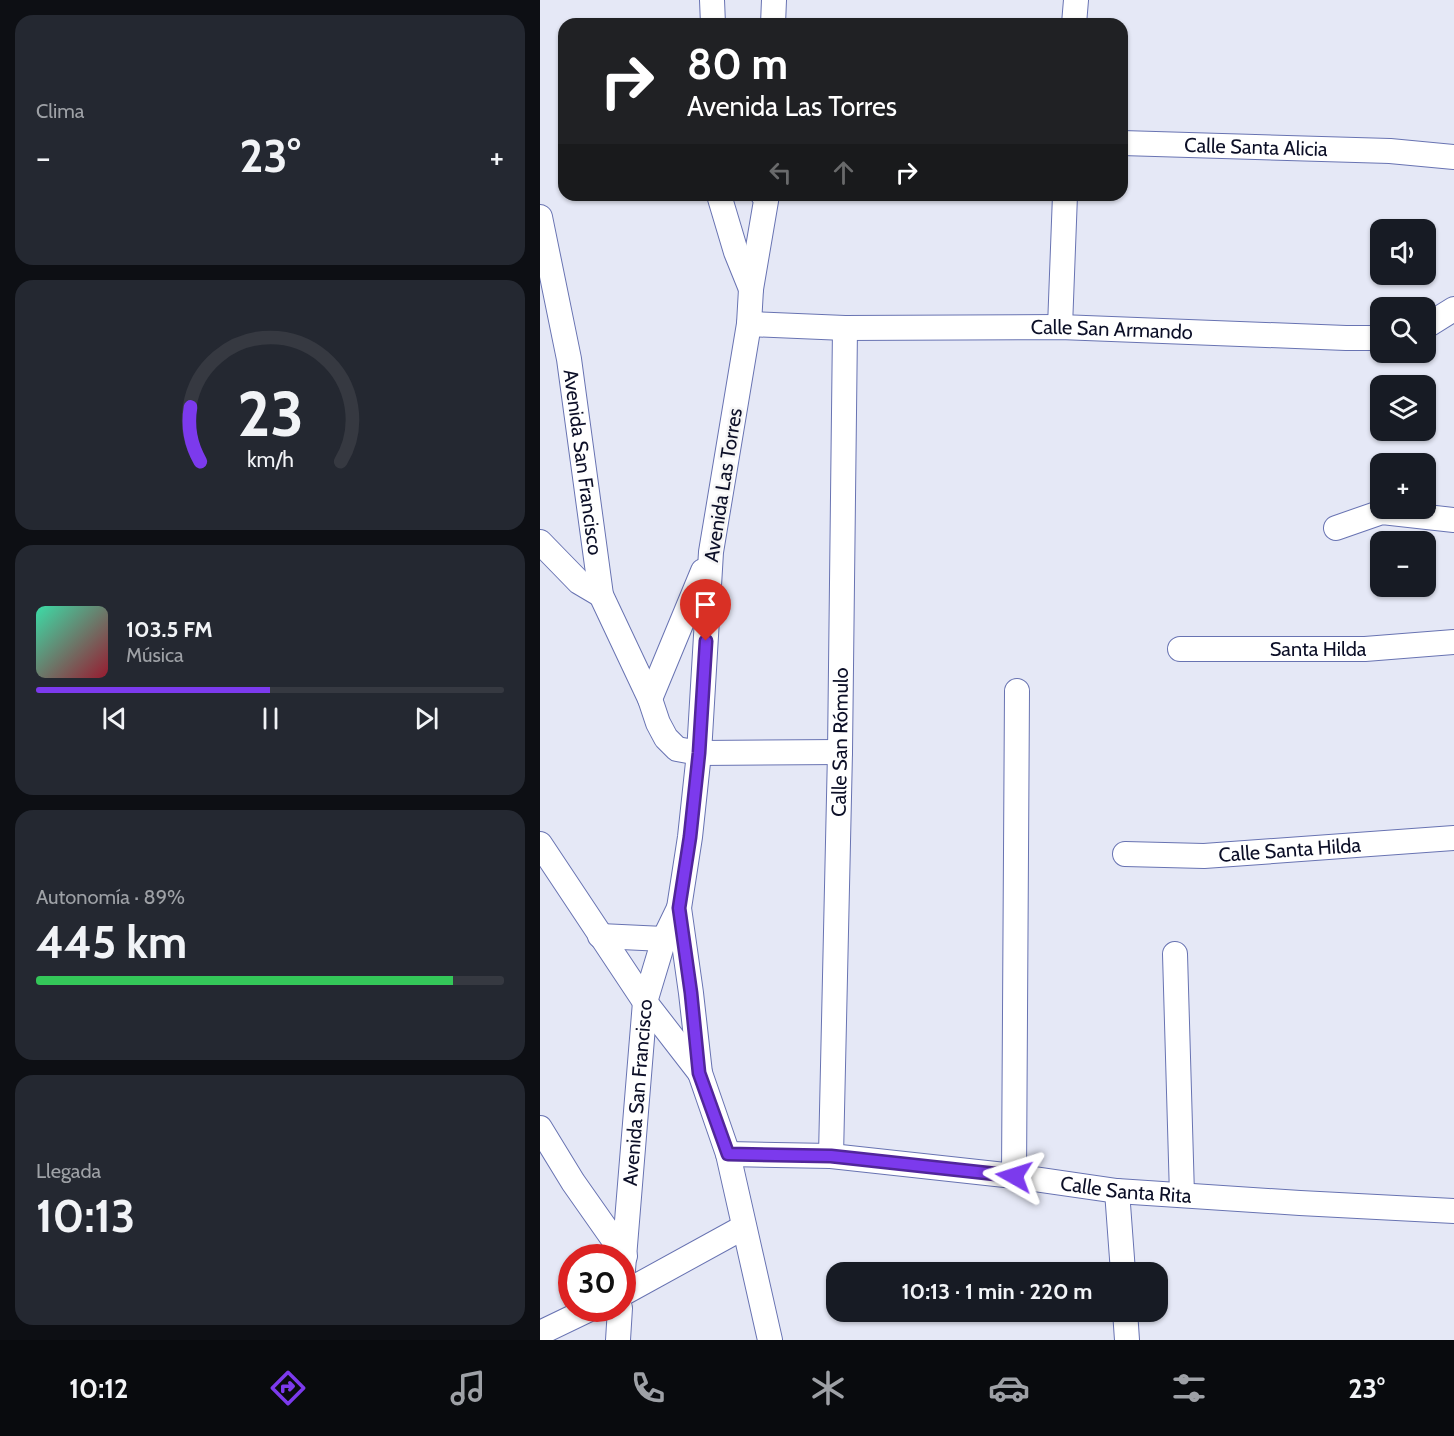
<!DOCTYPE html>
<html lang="es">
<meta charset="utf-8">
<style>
body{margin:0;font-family:Cabin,sans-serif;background:#242831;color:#f1f3f6;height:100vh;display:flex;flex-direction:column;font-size:22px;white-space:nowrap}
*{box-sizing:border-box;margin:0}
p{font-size:20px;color:#9ea1a6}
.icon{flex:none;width:33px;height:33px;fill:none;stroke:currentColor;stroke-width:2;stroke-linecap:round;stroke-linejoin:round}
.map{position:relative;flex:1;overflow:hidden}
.drawer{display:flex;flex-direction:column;gap:15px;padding:15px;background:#0d0f14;width:540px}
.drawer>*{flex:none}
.banner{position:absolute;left:18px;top:18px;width:570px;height:183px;border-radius:18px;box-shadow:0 2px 4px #0004;background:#202124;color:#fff;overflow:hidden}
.controls{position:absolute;left:830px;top:219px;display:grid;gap:12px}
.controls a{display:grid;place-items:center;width:66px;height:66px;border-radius:12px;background:#171b24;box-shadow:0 2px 4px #0004;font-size:30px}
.speed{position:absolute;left:18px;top:1244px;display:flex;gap:12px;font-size:30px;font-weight:700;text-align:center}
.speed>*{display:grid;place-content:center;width:78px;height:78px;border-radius:50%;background:#171b24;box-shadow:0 2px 4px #0004;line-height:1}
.speed .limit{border:9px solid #d22;background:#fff;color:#111}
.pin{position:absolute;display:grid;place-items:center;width:51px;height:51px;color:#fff;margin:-62px -26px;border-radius:50% 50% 50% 0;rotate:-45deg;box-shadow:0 0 6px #0007}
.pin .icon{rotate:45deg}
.me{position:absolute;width:66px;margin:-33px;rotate:276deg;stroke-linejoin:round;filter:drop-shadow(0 0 4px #0008)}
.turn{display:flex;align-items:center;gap:21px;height:126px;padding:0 30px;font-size:27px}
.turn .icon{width:78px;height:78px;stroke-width:2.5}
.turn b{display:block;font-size:42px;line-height:51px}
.lanes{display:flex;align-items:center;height:57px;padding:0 30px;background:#0003;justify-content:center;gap:30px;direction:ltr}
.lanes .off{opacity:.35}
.big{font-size:45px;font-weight:800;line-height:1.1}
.drawer .tile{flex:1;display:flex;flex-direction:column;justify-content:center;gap:9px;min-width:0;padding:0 21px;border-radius:18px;background:#242831}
.drawer .dial{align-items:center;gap:0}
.dial svg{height:156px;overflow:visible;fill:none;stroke:#363941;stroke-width:7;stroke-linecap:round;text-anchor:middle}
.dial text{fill:#f1f3f6;stroke:none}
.song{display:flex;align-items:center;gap:18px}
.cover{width:72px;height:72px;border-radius:9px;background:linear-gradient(135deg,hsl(160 70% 55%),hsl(350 70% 35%))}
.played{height:6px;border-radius:3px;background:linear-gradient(90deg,#7c3aed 50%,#363941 50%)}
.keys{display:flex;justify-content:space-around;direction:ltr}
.heat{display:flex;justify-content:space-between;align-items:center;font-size:33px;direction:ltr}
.charge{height:9px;border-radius:4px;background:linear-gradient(90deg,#34c759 89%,#363941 0)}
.trip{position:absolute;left:286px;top:1262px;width:342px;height:60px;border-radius:18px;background:#171b24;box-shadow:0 2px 4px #0004;font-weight:800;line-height:60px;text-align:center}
.menu{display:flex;height:96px;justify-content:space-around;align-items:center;background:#090b0e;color:#9ea1a6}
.menu .icon{width:42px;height:42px}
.menu .active{color:#7c3aed}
.menu b{font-size:27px;color:#f1f3f6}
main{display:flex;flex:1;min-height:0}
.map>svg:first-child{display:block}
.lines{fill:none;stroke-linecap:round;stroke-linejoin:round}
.minor-casing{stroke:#6873b2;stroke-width:26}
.minor{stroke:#fff;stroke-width:24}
.route-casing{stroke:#51269a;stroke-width:15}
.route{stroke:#7c3aed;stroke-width:10}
.labels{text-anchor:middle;stroke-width:5;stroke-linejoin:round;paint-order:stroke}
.street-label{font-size:20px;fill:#0c0f27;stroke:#f6f6f6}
</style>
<main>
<section class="drawer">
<div class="tile"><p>Clima</p>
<div class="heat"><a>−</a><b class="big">23°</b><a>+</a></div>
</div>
<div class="tile dial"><svg viewBox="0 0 100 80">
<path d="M14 69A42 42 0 1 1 86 69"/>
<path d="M14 69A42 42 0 0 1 9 41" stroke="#7c3aed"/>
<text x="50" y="56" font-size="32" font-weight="700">23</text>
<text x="50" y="72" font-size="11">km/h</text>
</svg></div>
<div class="tile">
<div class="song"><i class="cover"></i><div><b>103.5 FM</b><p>Música</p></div></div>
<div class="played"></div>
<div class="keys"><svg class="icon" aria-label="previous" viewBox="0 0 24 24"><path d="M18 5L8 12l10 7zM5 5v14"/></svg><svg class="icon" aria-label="pause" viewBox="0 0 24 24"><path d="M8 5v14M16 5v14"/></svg><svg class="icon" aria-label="next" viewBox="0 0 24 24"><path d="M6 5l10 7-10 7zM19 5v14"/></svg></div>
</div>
<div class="tile"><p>Autonomía · 89%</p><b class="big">445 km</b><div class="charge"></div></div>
<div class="tile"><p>Llegada</p><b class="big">10:13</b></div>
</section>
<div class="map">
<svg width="914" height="1340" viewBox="0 0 914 1340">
<rect width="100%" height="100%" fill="#e5e8f6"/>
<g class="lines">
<!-- minor casing -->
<g class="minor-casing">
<g id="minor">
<polyline points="172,0 173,24"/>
<polyline points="233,24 234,0"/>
<polyline points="534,24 536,0"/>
<path id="s1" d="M582,143l268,8 64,6"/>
<polyline points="179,195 196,252 211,289"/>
<polyline points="223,195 227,195 211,289 209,324 171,552 159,753 150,837 139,908 151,993 160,1073 188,1154 230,1340"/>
<path id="s2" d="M0,217l29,142 32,236 49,104 8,24 8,15 11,11 22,4 141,-1"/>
<path id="s3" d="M209,324l96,4 215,-1 286,11h34"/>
<polyline points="520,327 525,195"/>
<polyline points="885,327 914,309"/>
<polyline points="796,528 842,512 914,520"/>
<polyline points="0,542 39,582 61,595"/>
<path id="s4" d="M640,649h185l89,-7"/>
<polyline points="110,699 163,571"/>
<polyline points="0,844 105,1002 160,1073"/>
<path id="s5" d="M585,854l79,2 250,-18"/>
<polyline points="60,936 124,939"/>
<polyline points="635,954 642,1195"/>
<polyline points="0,1128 33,1182 85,1256"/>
<path id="s6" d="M188,1154l103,2 183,20 103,15 183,12 154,8"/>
<path id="s7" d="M291,1156l9,-404 5,-424"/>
<polyline points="474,1176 477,691"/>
<polyline points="577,1191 583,1272"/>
<path id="s8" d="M82,1282l23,-280 19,-63 15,-31"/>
<polyline points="82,1294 204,1227"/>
<polyline points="585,1311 587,1340"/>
<polyline points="0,1333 52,1308"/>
<polyline points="78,1340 80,1308"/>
</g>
</g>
<!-- minor -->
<use href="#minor" class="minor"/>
</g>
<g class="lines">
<!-- route casing -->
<g class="route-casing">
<polyline id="route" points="166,641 159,753 150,837 139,908 151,993 159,1073 188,1154 291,1156 474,1176"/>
</g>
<!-- route -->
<use href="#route" class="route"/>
</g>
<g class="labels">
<!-- street labels -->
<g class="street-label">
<text dy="7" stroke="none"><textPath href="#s1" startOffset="134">Calle Santa Alicia</textPath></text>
<text dy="7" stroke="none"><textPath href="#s3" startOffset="363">Calle San Armando</textPath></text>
<text dy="7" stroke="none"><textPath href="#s2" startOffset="249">Avenida San Francisco</textPath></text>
<text transform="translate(183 485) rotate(-81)" y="7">Avenida Las Torres</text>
<text dy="7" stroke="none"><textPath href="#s4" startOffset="138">Santa Hilda</textPath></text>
<text dy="7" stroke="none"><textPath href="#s7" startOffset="414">Calle San Rómulo</textPath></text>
<text dy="7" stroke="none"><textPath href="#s5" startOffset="165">Calle Santa Hilda</textPath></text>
<text dy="7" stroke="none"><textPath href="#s8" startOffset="190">Avenida San Francisco</textPath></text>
<text dy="7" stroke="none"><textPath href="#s6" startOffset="400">Calle Santa Rita</textPath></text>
</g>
</g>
</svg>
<div class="controls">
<a><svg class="icon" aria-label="sound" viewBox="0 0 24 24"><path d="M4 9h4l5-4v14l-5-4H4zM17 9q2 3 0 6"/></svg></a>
<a><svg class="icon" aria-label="search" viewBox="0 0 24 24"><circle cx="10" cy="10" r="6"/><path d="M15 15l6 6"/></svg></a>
<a><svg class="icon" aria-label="layers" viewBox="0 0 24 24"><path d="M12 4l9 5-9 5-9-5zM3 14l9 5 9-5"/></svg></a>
<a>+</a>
<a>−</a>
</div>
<div class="speed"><div class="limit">30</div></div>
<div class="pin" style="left:166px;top:641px;background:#d93025"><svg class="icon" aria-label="arrive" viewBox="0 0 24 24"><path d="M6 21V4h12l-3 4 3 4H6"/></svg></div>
<svg class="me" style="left:474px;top:1176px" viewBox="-20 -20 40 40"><path d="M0-17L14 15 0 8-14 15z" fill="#7c3aed" stroke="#fff" stroke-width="4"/></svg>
<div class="trip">10:13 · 1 min · 220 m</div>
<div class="banner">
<div class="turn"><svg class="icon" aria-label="right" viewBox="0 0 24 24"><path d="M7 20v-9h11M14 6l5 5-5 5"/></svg><div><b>80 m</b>Avenida Las Torres</div></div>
<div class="lanes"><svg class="icon off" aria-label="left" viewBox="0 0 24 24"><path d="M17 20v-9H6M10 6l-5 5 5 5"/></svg><svg class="icon off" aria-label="ahead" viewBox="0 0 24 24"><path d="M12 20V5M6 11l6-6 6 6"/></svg><svg class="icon" aria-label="right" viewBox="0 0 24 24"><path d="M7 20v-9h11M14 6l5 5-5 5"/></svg></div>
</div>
</div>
</main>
<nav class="menu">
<b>10:12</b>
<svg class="icon active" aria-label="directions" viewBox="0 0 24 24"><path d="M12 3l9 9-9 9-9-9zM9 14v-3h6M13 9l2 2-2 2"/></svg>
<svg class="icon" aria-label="music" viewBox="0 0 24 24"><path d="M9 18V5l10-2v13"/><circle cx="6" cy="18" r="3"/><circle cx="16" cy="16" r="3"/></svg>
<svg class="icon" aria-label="phone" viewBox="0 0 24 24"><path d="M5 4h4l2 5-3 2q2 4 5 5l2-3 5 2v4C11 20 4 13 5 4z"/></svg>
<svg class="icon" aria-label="climate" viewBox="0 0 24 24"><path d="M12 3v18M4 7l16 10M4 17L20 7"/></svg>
<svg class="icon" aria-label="car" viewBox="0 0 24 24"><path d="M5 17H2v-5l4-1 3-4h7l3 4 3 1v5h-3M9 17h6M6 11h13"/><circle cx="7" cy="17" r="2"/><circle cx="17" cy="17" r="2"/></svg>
<svg class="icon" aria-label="filters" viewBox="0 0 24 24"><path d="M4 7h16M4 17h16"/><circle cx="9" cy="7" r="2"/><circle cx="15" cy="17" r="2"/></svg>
<b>23°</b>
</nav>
